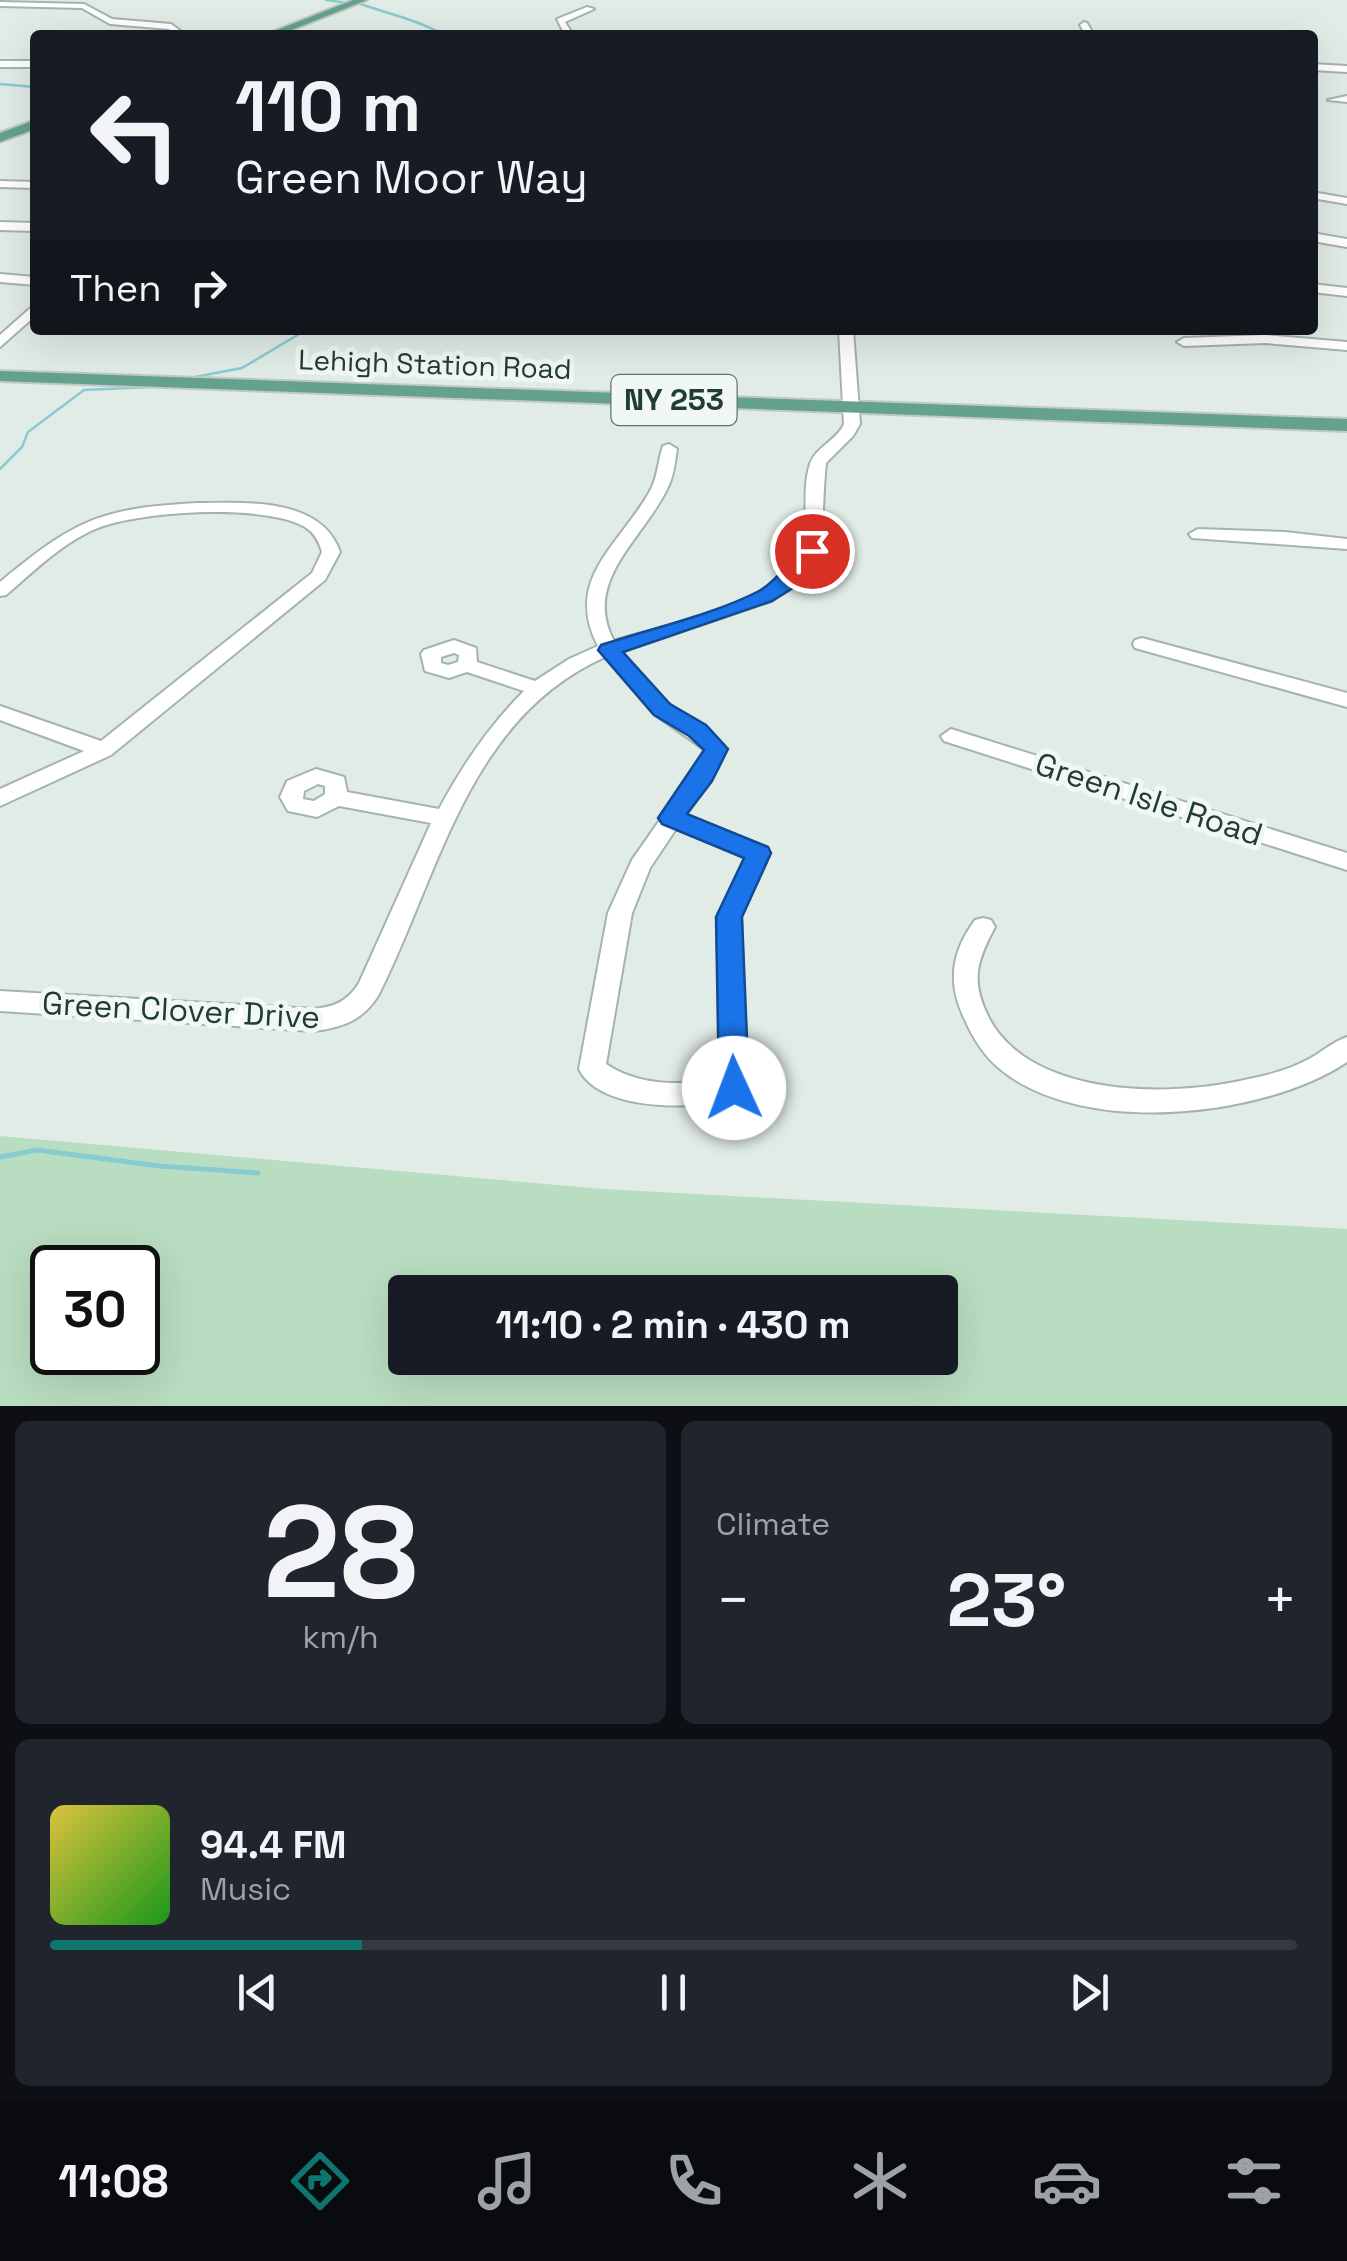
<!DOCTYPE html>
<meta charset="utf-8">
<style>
body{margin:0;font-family:"Space Grotesk",sans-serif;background:#20242c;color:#f1f3f6;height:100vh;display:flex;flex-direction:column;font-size:38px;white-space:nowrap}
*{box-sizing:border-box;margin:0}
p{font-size:32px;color:#9ea1a6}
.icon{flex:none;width:55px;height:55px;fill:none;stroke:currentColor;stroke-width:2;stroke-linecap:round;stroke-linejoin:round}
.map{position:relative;height:1406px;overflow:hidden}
.details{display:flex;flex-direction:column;gap:15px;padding:15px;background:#0d0f14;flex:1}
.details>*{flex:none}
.banner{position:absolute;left:30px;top:30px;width:1288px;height:305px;border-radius:10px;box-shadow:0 10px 40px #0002;background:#171b24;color:#f1f3f6;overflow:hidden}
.speed{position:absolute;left:30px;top:1245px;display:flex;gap:20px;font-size:50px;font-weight:700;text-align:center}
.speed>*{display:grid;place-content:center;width:130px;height:130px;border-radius:50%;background:#171b24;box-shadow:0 10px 40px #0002;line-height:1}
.speed .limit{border:5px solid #111;border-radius:15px;background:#fff;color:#111}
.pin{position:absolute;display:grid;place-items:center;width:85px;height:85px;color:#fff;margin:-42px;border:5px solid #fff;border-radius:50%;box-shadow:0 2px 10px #0007}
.me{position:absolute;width:110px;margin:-55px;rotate:358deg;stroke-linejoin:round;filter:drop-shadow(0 0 8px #0008)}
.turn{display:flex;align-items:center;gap:35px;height:210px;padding:0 40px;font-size:45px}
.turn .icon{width:130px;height:130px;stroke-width:2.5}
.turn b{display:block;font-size:70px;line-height:85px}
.then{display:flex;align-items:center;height:95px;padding:0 40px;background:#0003;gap:20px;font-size:38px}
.big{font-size:75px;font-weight:800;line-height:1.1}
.details .tile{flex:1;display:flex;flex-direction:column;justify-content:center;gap:15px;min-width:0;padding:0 35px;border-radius:15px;background:#20242c}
.details .dial{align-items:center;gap:0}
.dial b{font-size:130px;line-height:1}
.song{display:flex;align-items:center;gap:30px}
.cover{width:120px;height:120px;border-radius:15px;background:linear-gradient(135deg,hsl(50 70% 55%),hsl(120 70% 35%))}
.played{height:10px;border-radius:5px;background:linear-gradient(90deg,#0f766e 25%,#363941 25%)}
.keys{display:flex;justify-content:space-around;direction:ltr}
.heat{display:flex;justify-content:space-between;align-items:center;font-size:55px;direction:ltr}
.details .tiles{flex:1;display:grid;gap:15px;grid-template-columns:1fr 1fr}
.tile:last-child{grid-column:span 2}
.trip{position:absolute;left:388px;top:1275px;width:570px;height:100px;border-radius:10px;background:#171b24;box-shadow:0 10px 40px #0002;font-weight:800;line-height:100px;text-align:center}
.menu{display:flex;height:160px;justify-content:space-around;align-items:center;background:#090b0e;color:#9ea1a6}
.menu .icon{width:70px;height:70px}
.menu .current{color:#0f766e}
.menu b{font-size:45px;color:#f1f3f6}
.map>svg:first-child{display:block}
.green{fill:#b9ddc1;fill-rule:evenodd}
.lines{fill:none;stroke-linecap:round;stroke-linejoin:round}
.stream-far1{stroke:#88cbd1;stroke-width:2.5}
.stream{stroke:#88cbd1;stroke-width:5}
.minor-casing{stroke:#a4b4ad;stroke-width:4}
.major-casing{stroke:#c1c8c6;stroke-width:4}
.minor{fill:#fff;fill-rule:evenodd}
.major{fill:#65a28e;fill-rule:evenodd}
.route{fill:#1a73e8;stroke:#114b97;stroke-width:2.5}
.labels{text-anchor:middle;stroke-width:10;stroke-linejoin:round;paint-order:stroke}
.far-street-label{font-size:28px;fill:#213c33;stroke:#f1f8f4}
.shield{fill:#f1f8f4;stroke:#5f746d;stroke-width:2.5}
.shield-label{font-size:30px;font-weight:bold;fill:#213c33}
.street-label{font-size:32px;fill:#213c33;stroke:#f1f8f4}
</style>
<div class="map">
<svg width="1347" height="1406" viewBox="0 0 1347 1406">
<rect width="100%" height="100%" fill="#e1ece6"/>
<!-- green -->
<path class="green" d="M0,1136l603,53 744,40v177h-1347zM52,1268h86v84h-86zM405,1292h535v66h-535z"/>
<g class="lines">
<!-- stream-far1 -->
<g class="stream-far1">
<polyline points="326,0 349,3"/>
<path d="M358,3c30,11 58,16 86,32"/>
<polyline points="0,84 35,87"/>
<polyline points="195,377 242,368 306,330"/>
<polyline points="0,469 22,447 28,432 84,390 171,386"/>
</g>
<!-- stream -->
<polyline class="stream" points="0,1157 37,1150 159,1166 258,1173"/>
<!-- minor casing -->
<g class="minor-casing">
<g id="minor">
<polygon points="0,2 84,4 112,19 171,24 186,35 176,35 169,29 110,24 82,8 0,6"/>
<polygon points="587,7 594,9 565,22 573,35 565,35 557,19"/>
<polygon points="1084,22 1087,23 1094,35 1086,35 1080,25"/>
<rect x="0" y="61" width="35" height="6"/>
<polygon points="1312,64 1347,66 1347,72 1312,70"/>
<polygon points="1347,96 1347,102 1328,100"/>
<polygon points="0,181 35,182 35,188 0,187"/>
<polygon points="1312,192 1347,198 1347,204 1312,198"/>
<polygon points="0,222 35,223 35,231 0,230"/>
<polygon points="1312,233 1347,239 1347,247 1312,241"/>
<polygon points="0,274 35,277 35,285 0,282"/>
<polygon points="1312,284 1347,288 1347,296 1312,292"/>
<polygon points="35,304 35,316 0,347 0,335"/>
<path d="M839,330h14l7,94 -7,12 -27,27c-7,66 7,95 -55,138l-150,51 46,51 44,29 15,17 -8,19 -33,47 82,32 3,6 -29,64 6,171 -4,8c-39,14 -142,18 -164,-27l29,-156 24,-53 69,-99 4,-11 -52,-37 -48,-56c-138,62 -165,216 -226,337 -15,26 -37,34 -66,37l-313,-20v-20l313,18c21,-2 34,-7 46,-26l72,-160 -92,-17 -22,11 -29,-6 -8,-14 7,-16 29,-12 28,8 3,15 92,17c23,-43 50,-83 85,-118l-57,-19 -18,6 -24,-7 -4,-17 3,-4 30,-10 22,8 1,14 58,19 34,-22 29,-13c-35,-67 22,-101 52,-155 8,-14 8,-31 13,-45l6,-2 8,5c-2,13 -3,26 -9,38 -23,51 -87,93 -54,154 51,-17 169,-35 187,-93 9,-27 0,-57 9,-84 5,-16 27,-24 34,-40zM454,653l5,2 -1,7 -10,3 -7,-2v-6zM318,784l7,2v8l-11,7 -11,-2 1,-8zM676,829l70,28 -29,60 4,162c-40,6 -81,8 -115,-15l26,-151 18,-45z"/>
<polygon points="1265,335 1347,342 1347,350 1265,343 1184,346 1177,342 1184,338"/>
<path d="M198,503c48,0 123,-6 142,49l-15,28 -214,175 -111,51v-17l84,-38 -84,-31v-14l101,35 211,-168 10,-21c-3,-10 -7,-19 -17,-25 -40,-24 -170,-16 -212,3 -33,15 -60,42 -87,65l-6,1v-14c75,-62 100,-74 198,-79z"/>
<polygon points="1198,529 1285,532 1347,539 1347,549 1192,538 1189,534"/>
<polygon points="1142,638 1347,693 1347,707 1135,648 1133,644 1135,640"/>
<polygon points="951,729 1347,853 1347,870 944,741 941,736"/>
<path d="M983,918l8,2 4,7c-19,35 -25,55 -5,93 42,75 170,77 245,62 24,-5 50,-10 72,-22 14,-7 25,-18 40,-23v25c-84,56 -265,75 -347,7 -16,-13 -27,-31 -35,-49 -18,-37 -14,-67 10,-100z"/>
</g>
</g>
<!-- major casing -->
<g class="major-casing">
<g id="major">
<polygon points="353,0 367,0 279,35 264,35"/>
<polygon points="35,120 35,129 0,142 0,133"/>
<polygon points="0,371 1347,419 1347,431 0,381"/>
</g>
</g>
<!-- minor -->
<use href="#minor" class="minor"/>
<!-- major -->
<use href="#major" class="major"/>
</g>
<!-- route -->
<path class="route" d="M812,545l10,6 -3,4 -23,31 -24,15 -149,51 47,52 36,21 22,24 -16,32 -25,33 81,33 3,6 -29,64 7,171 -4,9 -11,4 -10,-4 -5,-9 -3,-171 28,-59 -82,-34 -4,-6 46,-68 -15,-14 -35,-21 -56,-65 3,-5c49,-16 114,-31 158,-54 21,-11 36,-40 53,-46z"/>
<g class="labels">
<!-- far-street labels -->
<g class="far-street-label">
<text transform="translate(435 364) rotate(2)" y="10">Lehigh Station Road</text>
</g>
<!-- shield labels -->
<rect class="shield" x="611.5" y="375" width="125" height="50" rx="8"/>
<g class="shield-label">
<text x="674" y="410">NY 253</text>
</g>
<!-- street labels -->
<g class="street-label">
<text transform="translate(1149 799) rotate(18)" y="11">Green Isle Road</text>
<text transform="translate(181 1010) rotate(3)" y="11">Green Clover Drive</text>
</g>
</g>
</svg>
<div class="speed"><div class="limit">30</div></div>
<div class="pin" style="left:812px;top:551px;background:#d93025"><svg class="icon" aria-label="arrive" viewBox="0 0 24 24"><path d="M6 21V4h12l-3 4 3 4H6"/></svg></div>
<svg class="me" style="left:734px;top:1088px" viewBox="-20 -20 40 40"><circle r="19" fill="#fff"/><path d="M0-13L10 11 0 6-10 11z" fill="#1a73e8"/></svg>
<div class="trip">11:10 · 2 min · 430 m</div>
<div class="banner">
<div class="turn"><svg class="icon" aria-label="left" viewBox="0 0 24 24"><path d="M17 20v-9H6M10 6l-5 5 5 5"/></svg><div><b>110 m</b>Green Moor Way</div></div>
<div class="then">Then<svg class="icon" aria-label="right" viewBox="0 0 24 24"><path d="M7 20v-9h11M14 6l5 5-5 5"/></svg></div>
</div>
</div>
<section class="details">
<div class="tiles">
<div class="tile dial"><b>28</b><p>km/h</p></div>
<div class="tile"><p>Climate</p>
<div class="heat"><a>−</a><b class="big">23°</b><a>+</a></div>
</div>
<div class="tile">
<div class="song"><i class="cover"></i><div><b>94.4 FM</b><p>Music</p></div></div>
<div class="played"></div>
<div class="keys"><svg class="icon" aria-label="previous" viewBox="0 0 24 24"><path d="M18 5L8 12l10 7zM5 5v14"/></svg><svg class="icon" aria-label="pause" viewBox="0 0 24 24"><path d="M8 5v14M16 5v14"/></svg><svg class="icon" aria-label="next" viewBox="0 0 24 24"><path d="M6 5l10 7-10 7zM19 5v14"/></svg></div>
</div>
</div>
</section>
<nav class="menu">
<b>11:08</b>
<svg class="icon current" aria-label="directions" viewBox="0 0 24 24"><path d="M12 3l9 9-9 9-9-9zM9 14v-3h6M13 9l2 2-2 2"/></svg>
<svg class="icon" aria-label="music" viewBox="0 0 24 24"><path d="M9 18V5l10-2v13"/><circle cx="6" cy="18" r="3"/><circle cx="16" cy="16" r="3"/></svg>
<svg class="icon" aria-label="phone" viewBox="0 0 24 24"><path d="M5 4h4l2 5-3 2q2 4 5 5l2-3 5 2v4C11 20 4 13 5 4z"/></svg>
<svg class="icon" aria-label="climate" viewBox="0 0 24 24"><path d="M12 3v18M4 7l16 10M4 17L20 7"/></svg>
<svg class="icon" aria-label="car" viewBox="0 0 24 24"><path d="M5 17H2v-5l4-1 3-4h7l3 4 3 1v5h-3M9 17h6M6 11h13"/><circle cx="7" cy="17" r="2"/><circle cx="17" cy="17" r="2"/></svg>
<svg class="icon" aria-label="filters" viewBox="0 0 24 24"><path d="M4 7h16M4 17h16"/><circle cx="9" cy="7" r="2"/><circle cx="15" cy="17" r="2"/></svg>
</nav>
